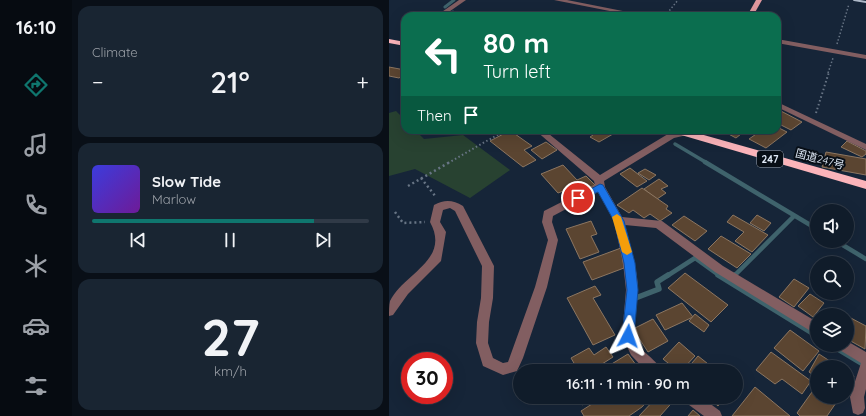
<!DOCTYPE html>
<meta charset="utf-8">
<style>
body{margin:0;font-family:Quicksand,"Noto Sans JP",sans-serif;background:#192532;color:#f1f3f6;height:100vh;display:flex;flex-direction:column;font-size:15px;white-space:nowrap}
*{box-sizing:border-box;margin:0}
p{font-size:13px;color:#9ca1a8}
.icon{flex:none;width:22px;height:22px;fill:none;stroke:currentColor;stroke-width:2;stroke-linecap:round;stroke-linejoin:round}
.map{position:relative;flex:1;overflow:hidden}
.panel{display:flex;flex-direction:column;gap:6px;padding:6px;background:#090f17;width:317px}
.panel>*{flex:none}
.banner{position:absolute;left:12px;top:12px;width:380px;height:122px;border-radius:12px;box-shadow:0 4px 16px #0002,0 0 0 1px #303a47;background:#0b6e4f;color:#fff;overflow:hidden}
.buttons{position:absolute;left:421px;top:204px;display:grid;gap:8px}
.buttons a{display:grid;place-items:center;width:44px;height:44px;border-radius:50%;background:#101c2a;box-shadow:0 4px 16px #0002,0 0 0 1px #303a47;font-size:20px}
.speed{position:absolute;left:12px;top:352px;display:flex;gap:8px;font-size:20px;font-weight:700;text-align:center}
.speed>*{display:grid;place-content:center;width:52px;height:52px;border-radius:50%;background:#101c2a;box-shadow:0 4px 16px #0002,0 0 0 1px #303a47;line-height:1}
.speed .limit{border:6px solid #d22;background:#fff;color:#111}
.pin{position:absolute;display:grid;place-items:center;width:34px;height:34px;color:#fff;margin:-17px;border:2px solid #fff;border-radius:50%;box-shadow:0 1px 4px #0007}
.me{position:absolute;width:44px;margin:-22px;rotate:4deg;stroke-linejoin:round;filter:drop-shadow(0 0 3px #0008)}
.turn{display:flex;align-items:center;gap:14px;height:84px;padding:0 16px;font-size:18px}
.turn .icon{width:52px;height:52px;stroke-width:2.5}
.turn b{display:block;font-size:28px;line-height:34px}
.then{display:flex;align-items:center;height:38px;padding:0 16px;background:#0003;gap:8px;font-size:15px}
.big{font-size:30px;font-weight:600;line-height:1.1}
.panel .tile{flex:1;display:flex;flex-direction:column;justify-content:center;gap:6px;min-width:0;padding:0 14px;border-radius:12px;background:#192532}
.panel .dial{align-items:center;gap:0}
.dial b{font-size:52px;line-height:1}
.song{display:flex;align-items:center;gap:12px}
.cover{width:48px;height:48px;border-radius:6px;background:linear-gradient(135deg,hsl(240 70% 55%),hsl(280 70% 35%))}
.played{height:4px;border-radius:2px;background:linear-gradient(90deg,#0f766e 80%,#303a47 80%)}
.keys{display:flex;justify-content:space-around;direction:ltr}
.heat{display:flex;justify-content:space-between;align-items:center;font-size:22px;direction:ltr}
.trip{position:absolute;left:124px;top:364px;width:230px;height:40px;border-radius:20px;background:#101c2a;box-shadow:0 4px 16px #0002,0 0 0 1px #303a47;font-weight:600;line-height:40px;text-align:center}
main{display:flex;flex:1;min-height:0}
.menu{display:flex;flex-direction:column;width:72px;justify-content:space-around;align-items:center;background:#060b11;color:#9ca1a8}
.menu .icon{width:28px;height:28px}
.menu .selected{color:#0f766e}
.menu b{font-size:18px;color:#f1f3f6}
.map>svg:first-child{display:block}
.green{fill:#284231}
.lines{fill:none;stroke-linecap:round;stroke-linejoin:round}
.stream-far3{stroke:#3f636c;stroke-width:3}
.stream-far2{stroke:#3f636c;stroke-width:3.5}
.stream-far1{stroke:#3f636c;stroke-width:4.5}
.stream{stroke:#3f636c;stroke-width:5.5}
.building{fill:#5b4531;stroke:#8c7661}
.path-far2{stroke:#687585;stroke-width:1.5;stroke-dasharray:1.5 2;stroke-linecap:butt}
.path-far1{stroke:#687585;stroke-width:2;stroke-dasharray:1.5 2.5;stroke-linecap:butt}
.path{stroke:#687585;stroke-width:2.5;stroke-dasharray:2 3;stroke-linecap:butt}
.minor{fill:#825e61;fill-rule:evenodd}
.major{fill:#e0979e;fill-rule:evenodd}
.highway{fill:#fbb4ba;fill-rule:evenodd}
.rail{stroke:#adb8c7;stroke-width:2}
.route{fill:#1a73e8;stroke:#114b97}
.slow{fill:#f59e0b}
.labels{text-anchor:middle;stroke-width:4;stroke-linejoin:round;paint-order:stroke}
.shield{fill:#070e16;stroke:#a0a9b4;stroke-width:1}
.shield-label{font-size:10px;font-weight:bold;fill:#e1ebf8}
.street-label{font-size:11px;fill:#e1ebf8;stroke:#070e16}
</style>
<main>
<nav class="menu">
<b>16:10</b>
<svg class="icon selected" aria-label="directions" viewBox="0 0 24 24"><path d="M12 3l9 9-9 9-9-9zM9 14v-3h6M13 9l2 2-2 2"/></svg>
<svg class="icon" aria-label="music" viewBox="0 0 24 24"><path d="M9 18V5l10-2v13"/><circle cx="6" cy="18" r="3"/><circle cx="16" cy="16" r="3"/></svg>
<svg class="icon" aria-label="phone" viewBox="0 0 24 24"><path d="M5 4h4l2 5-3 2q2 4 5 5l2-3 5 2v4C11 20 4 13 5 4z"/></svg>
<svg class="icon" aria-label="climate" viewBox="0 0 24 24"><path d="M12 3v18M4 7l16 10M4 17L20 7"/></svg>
<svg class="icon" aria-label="car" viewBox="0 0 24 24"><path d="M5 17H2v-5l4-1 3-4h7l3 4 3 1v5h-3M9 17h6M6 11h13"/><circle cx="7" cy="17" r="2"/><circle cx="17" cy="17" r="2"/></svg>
<svg class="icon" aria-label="filters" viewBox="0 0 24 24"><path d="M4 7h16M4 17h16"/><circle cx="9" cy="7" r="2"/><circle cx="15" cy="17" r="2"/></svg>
</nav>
<section class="panel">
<div class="tile"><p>Climate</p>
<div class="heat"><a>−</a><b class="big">21°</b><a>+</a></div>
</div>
<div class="tile">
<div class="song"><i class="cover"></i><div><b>Slow Tide</b><p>Marlow</p></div></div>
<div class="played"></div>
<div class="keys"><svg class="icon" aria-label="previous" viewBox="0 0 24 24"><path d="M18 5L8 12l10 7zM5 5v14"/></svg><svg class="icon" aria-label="pause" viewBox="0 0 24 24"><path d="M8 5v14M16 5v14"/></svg><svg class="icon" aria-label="next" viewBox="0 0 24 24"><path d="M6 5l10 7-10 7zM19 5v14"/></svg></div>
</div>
<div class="tile dial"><b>27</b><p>km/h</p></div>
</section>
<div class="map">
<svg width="477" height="416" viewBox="0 0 477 416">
<rect width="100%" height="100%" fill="#162538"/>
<!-- green -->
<polygon class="green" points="7,111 16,120 16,130 26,130 35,139 74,135 121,170 81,198 26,169 0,176 0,113"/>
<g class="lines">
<!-- stream-far3 -->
<g class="stream-far3">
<polyline points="56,7 65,0"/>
<polyline points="64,12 71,16"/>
</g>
<!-- stream-far2 -->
<polyline class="stream-far2" points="286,144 318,163"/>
<!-- stream-far1 -->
<g class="stream-far1">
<polyline points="316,162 428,229"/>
<polyline points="447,241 477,259"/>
<polyline points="278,276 306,258 331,276"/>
<polyline points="345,276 405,216"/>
</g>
<!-- stream -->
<g class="stream">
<polyline points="329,275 428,336"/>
<polyline points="343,278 346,275"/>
<polyline points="244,299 270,289 268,282 279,275"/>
<polyline points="442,345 472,363"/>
</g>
</g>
<!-- building -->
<g class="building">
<polygon points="0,67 16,70 16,74 10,78 0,76"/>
<polygon points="388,109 413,122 402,130 388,123"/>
<polygon points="388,127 398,132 377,148 360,139 373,130 388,130"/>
<polygon points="122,130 134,130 126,134 143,146 135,150 147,160 134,167 101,141"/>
<polygon points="202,130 231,130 210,142 201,137 204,135 199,132"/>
<polygon points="332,130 357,130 347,138"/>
<polygon points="458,141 477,151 477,154 473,157 452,147"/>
<polygon points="157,142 168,150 153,159 142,150"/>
<polygon points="437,152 477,159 477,175 433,167"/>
<polygon points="174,165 188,180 197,176 206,185 182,196 177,190 169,193 152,174"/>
<polygon points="241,168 258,181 248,187 231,174"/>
<polygon points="256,169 267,175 260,180 249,173"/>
<polygon points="270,179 279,186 272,189 277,193 268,199 255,189"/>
<polygon points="253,188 279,206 277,209 283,213 271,221 261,214 255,218 244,210 240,213 228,205"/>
<polygon points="344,215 379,235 363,252 346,241 355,232 338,222"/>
<polygon points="368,215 382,223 375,231 361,223"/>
<polygon points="295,216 318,231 306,241 283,225"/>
<polygon points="202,221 208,234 202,236 210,252 191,259 177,229"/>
<polygon points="332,236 362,254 348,268 319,249"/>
<polygon points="232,248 235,268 203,280 194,262"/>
<polygon points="296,273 339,305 322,322 279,288"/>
<polygon points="405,279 420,288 405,307 390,297"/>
<polygon points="206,286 212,295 204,298 226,335 204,345 178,298"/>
<polygon points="421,294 435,303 424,317 409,306"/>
<polygon points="293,303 304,317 276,330 267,315"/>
<polygon points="442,308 456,315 439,315"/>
<polygon points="306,314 320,325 315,332 300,321"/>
<polygon points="458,316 477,326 476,349 458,339"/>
<polygon points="264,319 279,341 259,352 244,329"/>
<polygon points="401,330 430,351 414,371 385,348"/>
<polygon points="290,342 306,356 292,371 289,371 274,359"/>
<polygon points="217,347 224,357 213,364 216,368 239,354 250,369 246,371 188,371 189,370 182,358 200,348 205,355"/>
<polygon points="382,352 422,381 413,394 393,379 386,384 367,370"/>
<polygon points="430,354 450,367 428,367 428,378 420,372"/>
<polygon points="309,356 328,371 296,371"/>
<polygon points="458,372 465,376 458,389"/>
<polygon points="428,385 428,397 444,397 449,400 438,416 411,416 408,413"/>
<polygon points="366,387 401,416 343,416"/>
<polygon points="188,397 206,397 193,405"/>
<polygon points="214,397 262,397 253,407 240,416 195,416 192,411"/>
<polygon points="268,397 288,397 271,416 250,416"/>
<polygon points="319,397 336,397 329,406"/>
<polygon points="304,410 311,416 299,416"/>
</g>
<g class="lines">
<!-- path-far2 -->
<g class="path-far2">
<polyline points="71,12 78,16"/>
<polyline points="276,16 289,0"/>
<polyline points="448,44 460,4"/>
<polyline points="439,73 444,58"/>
</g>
<!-- path-far1 -->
<g class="path-far1">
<polyline points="427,113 440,72"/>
<polyline points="59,163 117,130"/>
</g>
<!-- path -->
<g class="path">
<polyline points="32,178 47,197"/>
<polyline points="19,186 61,162"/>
<polyline points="6,212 14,223 36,222"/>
</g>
<!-- minor -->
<g class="minor">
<polygon points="70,0 77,0 54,16 47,16"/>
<polygon points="165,0 178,0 259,16 246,16"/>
<polygon points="388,39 477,55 477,59 388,43"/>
<polygon points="388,102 477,144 477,150 388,107"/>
<path d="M146,130h9l56,45 68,-41 19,-3v4l-13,3 -70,43 1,6 17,30 40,4 61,45 94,56v13l-102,-63 -59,-44 -31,-3c5,22 13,44 13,67 -1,13 -5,29 -4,43 2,15 22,23 28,36h-16l-15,-16 -9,-19 4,-46 -3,-27 -9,-42 -16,-29 -45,24 -1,6 6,18 -11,47 -24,71 -6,13 -14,4 -20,-9 -7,-23 1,-21 4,-24 1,-32 -27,-55 -5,-3 -7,2 -3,12 6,10 -5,29 -33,33 -15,21 -4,1c0,-4 0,-11 1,-15 14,-28 61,-41 40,-79l4,-17c11,-6 19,-5 29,1l31,60 -1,32 -4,24 -1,21 5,15 10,5 5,-1 27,-75 13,-47 -6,-18 2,-11 51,-26 -1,-4z"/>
<polygon points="458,341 477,352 477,389 475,397 476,408 474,413 469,415 464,413 461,397 472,363 449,349 448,345 458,345"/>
<polygon points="294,397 312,397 331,411 333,416 315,416 296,402"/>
</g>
<!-- major -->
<polygon class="major" points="367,0 373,0 364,16 358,16"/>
<!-- highway -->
<g class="highway">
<polygon points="0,39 16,42 16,46 0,43"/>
<polygon points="281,130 297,130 477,181 477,189 282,132"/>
</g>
<!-- rail -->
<polyline class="rail" points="465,0 477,2"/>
</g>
<!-- route -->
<polygon class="route" points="211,184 214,185 235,221 246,263 249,290 245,336 243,340 239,342 235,340 233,336 238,290 235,263 225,221 209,192 189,201 185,198"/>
<!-- slow -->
<polygon class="slow" points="228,214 232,217 243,252 238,255 233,252 223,217"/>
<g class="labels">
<!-- shield labels -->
<rect class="shield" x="368" y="151" width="26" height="16" rx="3"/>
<g class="shield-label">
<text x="381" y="163">247</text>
</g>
<!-- street labels -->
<g class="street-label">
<text transform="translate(431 159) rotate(15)" y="4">国道247号</text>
</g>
</g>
</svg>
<div class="buttons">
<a><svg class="icon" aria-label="sound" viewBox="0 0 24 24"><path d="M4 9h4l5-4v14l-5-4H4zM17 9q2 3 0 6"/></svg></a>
<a><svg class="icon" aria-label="search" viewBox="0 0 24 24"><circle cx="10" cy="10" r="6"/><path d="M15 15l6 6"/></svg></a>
<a><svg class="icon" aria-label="layers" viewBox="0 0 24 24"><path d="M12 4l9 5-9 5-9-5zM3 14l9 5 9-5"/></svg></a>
<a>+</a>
</div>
<div class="speed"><div class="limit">30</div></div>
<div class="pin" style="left:189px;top:198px;background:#d93025"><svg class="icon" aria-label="arrive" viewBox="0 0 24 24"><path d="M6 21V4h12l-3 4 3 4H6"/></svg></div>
<svg class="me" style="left:239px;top:336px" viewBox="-20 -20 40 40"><path d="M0-17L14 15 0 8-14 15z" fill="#1a73e8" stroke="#fff" stroke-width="4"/></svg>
<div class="trip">16:11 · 1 min · 90 m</div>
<div class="banner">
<div class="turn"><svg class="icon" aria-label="left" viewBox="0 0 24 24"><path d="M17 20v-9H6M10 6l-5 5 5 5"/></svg><div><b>80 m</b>Turn left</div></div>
<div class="then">Then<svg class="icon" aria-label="arrive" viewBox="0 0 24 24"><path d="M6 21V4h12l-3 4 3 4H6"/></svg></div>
</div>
</div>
</main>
